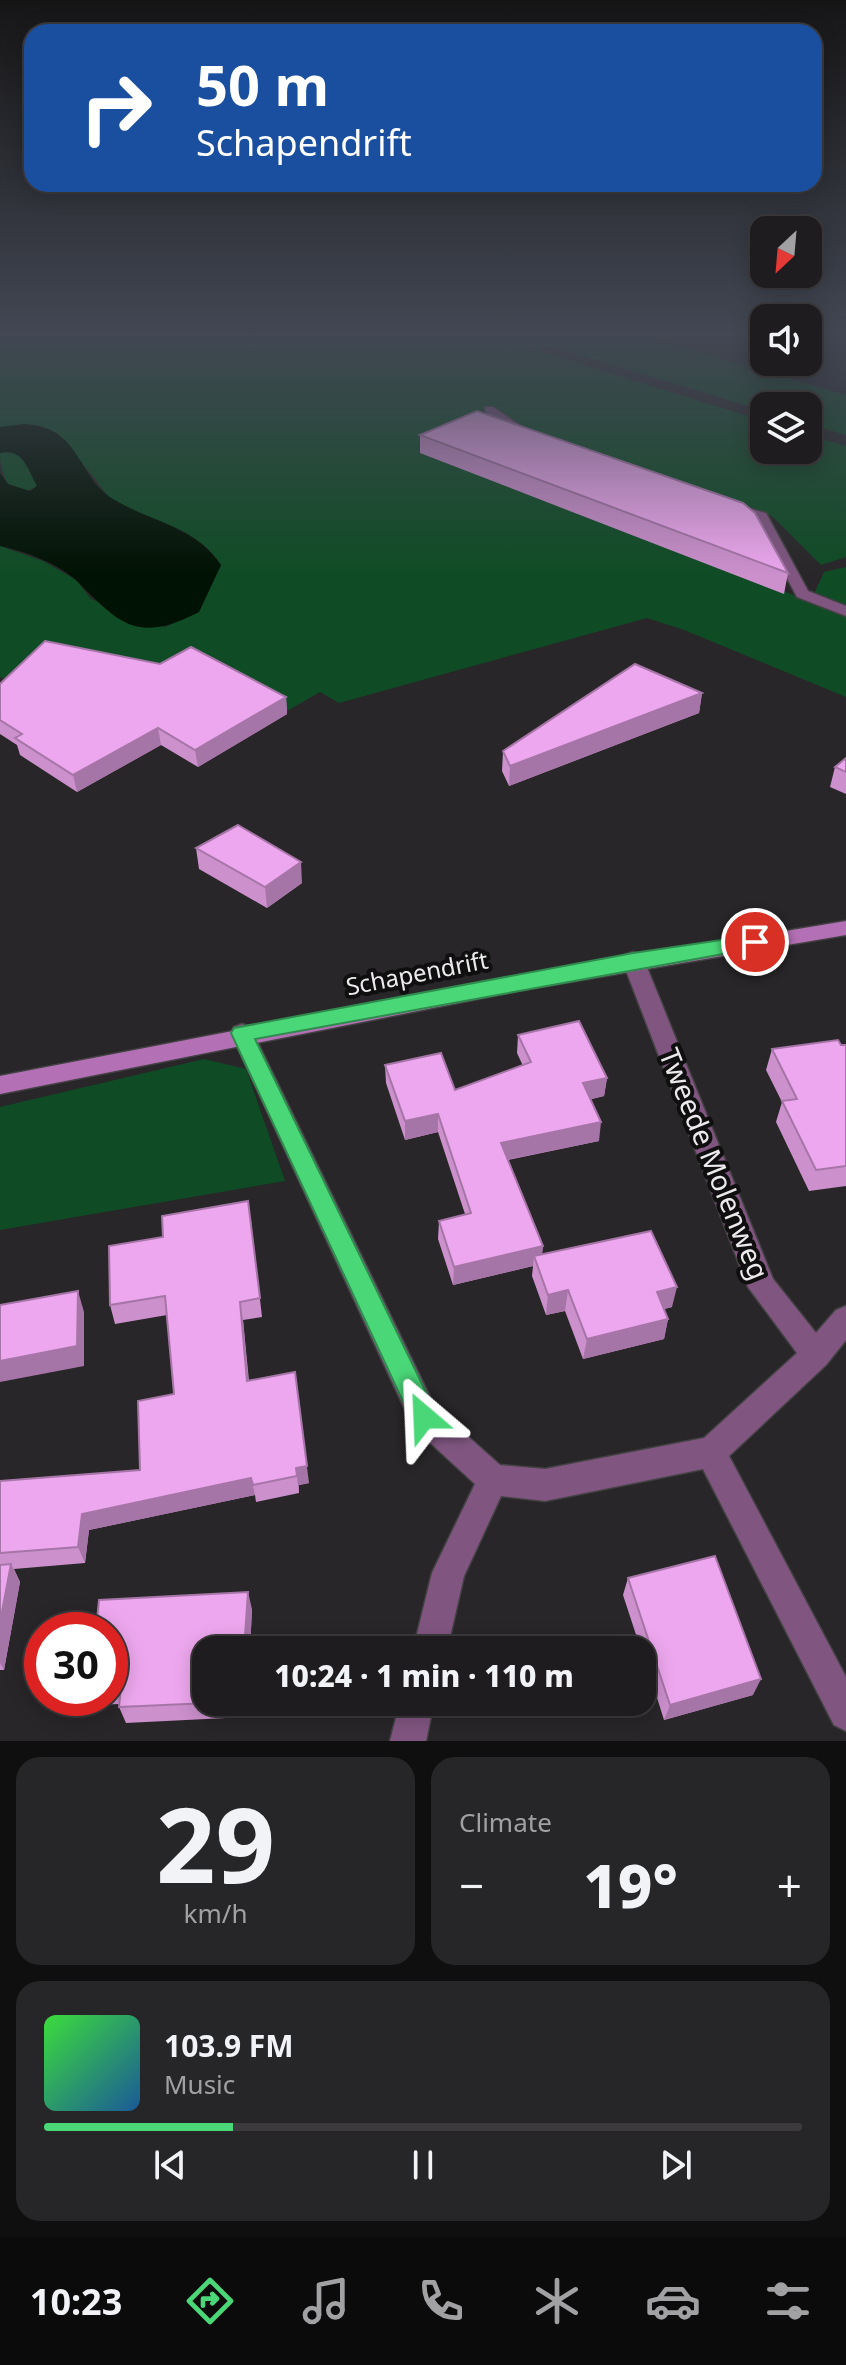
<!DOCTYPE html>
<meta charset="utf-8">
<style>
body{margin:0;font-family:"Noto Sans",sans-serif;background:#262527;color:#f1f3f6;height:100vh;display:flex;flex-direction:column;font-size:30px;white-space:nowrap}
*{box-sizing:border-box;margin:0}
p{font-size:26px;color:#a1a1a4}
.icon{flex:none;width:44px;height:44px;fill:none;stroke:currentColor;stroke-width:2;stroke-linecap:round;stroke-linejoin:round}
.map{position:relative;height:1741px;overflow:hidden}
.sheet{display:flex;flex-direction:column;gap:16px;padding:16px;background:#100f10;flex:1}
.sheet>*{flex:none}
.banner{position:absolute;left:24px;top:24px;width:798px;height:168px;border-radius:24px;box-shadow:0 4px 20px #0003,0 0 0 2px #3c3a3c;background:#1a4fa0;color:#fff;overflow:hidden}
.needle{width:52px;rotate:206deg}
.tools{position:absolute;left:750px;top:216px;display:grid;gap:16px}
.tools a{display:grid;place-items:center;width:72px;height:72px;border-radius:16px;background:#1e1c1e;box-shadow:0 4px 20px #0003,0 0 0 2px #3c3a3c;font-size:40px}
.speed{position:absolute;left:24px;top:1612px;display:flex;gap:16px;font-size:40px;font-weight:700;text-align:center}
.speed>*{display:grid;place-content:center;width:104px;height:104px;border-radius:50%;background:#1e1c1e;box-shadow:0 4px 20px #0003,0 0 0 2px #3c3a3c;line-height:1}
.speed .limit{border:12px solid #d22;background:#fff;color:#111}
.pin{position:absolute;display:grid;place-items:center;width:68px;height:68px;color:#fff;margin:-34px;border:4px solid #fff;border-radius:50%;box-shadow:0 2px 8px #0007}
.me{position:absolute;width:88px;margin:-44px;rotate:334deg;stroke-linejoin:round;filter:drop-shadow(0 0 6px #0008)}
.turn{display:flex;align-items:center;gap:28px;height:168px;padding:0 40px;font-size:36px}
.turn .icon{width:104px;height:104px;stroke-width:2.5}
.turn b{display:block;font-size:56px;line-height:68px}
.big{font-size:60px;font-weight:800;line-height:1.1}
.sheet .tile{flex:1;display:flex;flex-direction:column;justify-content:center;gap:12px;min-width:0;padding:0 28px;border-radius:24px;background:#262527}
.sheet .dial{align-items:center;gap:0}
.dial b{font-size:104px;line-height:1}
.song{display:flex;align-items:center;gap:24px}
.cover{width:96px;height:96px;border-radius:12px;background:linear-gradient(135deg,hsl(120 70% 55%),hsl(210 70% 35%))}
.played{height:8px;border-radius:4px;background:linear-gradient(90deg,#4ad778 25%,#3c3a3c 25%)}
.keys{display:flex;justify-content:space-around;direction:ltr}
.heat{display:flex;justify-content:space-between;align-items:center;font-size:44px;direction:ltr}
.sheet .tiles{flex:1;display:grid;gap:16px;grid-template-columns:1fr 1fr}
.tile:last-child{grid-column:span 2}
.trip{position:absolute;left:192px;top:1636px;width:464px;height:80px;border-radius:24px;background:#1e1c1e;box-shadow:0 4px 20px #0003,0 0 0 2px #3c3a3c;font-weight:800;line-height:80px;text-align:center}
.tabs{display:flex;height:128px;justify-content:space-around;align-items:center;background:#0c0b0c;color:#a1a1a4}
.tabs .icon{width:56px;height:56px}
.tabs .selected{color:#4ad778}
.tabs b{font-size:36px;color:#f1f3f6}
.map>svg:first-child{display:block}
.green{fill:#0f4c25}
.water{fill:#001203}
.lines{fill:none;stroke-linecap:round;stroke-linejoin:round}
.street-casing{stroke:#434143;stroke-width:3}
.secondary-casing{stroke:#434143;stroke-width:3}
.street{fill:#805681;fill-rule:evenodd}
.secondary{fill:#b370b4;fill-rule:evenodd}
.wall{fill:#cc90cd}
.shaded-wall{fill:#a675a7}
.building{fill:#eda7ee;stroke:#a675a7;stroke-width:2}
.route{fill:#4ad778;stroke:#308c4e;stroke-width:2}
.labels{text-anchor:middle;stroke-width:8;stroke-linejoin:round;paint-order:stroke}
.street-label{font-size:24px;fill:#eceaec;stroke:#100f10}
.near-street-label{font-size:28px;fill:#eceaec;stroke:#100f10}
</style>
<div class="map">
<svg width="846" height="1741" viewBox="0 0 846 1741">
<rect width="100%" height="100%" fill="#282628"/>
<!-- green -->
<g class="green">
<path d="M0,331h622l34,6 24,10 166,48v40l-38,-11v-18h-44v5l-217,-66 -12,5 229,71v29h44v-15l38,11v111l-25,8 -49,-49 -274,-94 -60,37 408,156v82l-162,-67 -37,-12 -308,85 -19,-11 -94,54 -160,-35 -66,-34v-131l43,15 33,19 15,19 74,28 34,-15 22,-47c-28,-43 -71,-40 -109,-66 -8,-6 -14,-17 -20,-24 -27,-33 -46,-54 -92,-48z"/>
<path d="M10,451l12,6 15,29c-27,17 -37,-12 -37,-33z"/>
<polygon points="846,567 846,605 814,594 824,572"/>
<polygon points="204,1059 246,1069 285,1181 0,1230 0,1107"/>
</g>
<!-- water -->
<path class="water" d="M24,424c58,3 51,51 89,75 38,23 82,27 108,66l-22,47c-60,31 -78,14 -121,-30 -18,-18 -54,-31 -78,-36v-73l8,11 22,7 7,-5c-9,-17 -14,-38 -37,-33v-26z"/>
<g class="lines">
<!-- street casing -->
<g class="street-casing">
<g id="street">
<polygon points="485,407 493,407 528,431 522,435 506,429 485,411"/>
<polygon points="725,502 766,513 808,591 846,606 846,616 797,597 756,519 725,508"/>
<polygon points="633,952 641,955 644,960 773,1279 816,1333 836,1310 846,1306 846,1340 826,1365 729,1456 846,1677 846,1731 834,1725 703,1469 545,1501 501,1496 464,1576 447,1650 413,1650 432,1573 475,1484 413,1427 231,1033 234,1027 242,1024 250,1027 253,1033 435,1407 500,1465 545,1469 704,1438 797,1353 748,1287 622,960 625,955"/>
<polygon points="400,1702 434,1702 426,1741 390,1741"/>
</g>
</g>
<!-- secondary casing -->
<g class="secondary-casing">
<polygon id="secondary" points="846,921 846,935 528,989 0,1094 0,1076 528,974"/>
</g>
<!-- street -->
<use href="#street" class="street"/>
<!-- secondary -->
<use href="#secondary" class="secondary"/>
</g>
<!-- wall -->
<g class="wall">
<polygon points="420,435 788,573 784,594 420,453"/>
<polygon points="0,684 286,697 287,714 198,767 161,745 77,792 20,755 17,745 0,734"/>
<polygon points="702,693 699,713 509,786 502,771 503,751"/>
<polygon points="846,758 846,794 830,787 835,767"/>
<polygon points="196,848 302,883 267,908 199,869"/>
<polygon points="518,1035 607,1078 604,1096 591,1099 599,1141 508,1160 543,1246 542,1254 672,1307 664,1309 668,1319 664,1339 583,1359 565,1311 546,1315 532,1276 533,1266 453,1285 438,1239 439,1221 465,1214 438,1132 405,1140 386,1083 385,1065 455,1090 523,1066 517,1053"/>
<polygon points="846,1045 846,1186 809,1191 776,1122 782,1102 766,1070 772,1049"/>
<polygon points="251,1220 262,1317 243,1320 249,1381 309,1483 299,1485 299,1493 256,1502 255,1495 89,1530 85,1563 14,1569 20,1582 4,1670 0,1670 0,1481 140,1470 174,1394 167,1315 115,1324 110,1305 163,1237"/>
<polygon points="628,1578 753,1695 664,1720 642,1650 641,1650 623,1595"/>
<polygon points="252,1609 250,1650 206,1650 246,1702 246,1717 126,1723 119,1707 119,1704 97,1705 94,1698 110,1698 110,1630"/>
</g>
<!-- shaded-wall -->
<g class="shaded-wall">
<polygon points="702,693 699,713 509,786 510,766"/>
<polygon points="286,697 287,714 198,767 195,750"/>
<polygon points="158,728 161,745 77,792 73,775"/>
<polygon points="301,862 302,883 267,908 265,887"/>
<polygon points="607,1078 604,1096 581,1102 583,1083"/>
<polygon points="438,1114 438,1132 405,1140 405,1121"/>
<polygon points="601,1122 599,1141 500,1161 501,1143"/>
<polygon points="543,1246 541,1264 534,1256 533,1266 453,1285 454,1267"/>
<polygon points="677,1287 672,1307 652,1312 657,1292"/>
<polygon points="568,1290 565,1311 546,1315 548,1295"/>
<polygon points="78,1291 84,1312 84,1366 0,1382 0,1361"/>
<polygon points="240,1302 243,1320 250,1399 247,1381"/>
<polygon points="668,1319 664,1339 583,1359 587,1339"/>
<polygon points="295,1372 309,1483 299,1485 299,1493 296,1468"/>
<polygon points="251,1478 255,1495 89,1530 85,1563 78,1547 82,1514"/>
<polygon points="11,1564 20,1582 4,1670 0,1663 0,1622"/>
<polygon points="248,1592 252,1609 250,1650 244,1650"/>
<polygon points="761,1679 753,1695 664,1720 670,1705"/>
<polygon points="241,1702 246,1702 246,1717"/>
</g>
<!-- building -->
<g class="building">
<polygon points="477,411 743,503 755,513 788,573 420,435"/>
<polygon points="45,641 160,664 191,647 286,697 195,750 158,728 73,775 15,738 22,734 0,720 0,684"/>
<polygon points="635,664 702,693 510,766 503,751"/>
<polygon points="846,758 846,772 835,767"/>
<polygon points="238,825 301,862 265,887 196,848"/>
<polygon points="579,1021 607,1078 583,1083 601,1122 501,1143 543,1246 454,1267 439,1221 471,1213 438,1114 405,1121 385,1065 441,1053 455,1090 531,1062 518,1035"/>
<polygon points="838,1040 841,1045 846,1045 846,1166 816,1170 782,1101 797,1099 772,1049"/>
<polygon points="248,1201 260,1298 240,1302 247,1381 295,1372 307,1466 296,1468 297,1476 253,1485 251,1478 82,1514 78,1547 0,1553 0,1481 140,1470 138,1401 174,1394 165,1296 110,1305 109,1246 163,1237 162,1216"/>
<polygon points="651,1231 677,1287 657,1292 668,1319 587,1339 568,1290 548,1295 534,1256"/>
<polygon points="78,1291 77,1346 0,1361 0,1305"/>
<polygon points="715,1556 761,1679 670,1705 628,1578"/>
<polygon points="11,1564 0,1622 0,1565"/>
<polygon points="248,1592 244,1650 206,1650 206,1702 232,1702 119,1707 121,1687 110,1688 110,1630 96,1630 99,1600"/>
</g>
<!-- sky -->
<linearGradient id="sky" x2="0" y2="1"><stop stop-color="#161516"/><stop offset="0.58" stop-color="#424753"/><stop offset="1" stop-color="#424753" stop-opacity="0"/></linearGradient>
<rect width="846" height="575" fill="url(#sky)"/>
<!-- route -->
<polygon class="route" points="755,935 764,942 762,947 255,1039 438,1417 434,1427 424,1430 415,1427 231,1033 234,1028 633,953"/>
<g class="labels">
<!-- street labels -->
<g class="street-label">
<text transform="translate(417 974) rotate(-11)" y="8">Schapendrift</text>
</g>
<!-- near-street labels -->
<g class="near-street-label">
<text transform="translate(714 1164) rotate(68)" y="10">Tweede Molenweg</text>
</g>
</g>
</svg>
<div class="tools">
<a><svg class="needle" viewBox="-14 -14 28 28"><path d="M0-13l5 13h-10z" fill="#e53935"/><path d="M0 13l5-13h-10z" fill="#a1a1a4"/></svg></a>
<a><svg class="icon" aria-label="sound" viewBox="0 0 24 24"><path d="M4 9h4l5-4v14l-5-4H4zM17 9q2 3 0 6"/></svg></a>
<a><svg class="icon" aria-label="layers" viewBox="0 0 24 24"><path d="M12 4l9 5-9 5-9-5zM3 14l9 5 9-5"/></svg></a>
</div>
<div class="speed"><div class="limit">30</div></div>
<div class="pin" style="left:755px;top:942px;background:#d93025"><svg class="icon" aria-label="arrive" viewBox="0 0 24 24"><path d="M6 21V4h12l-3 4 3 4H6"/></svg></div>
<svg class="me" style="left:424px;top:1417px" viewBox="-20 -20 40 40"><path d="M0-17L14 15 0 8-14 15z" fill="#4ad778" stroke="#fff" stroke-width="4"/></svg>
<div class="trip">10:24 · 1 min · 110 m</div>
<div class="banner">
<div class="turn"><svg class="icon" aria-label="right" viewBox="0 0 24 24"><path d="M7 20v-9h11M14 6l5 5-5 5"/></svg><div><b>50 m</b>Schapendrift</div></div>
</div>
</div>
<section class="sheet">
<div class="tiles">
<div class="tile dial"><b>29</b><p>km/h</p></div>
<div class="tile"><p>Climate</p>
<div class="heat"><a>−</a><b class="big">19°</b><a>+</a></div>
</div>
<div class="tile">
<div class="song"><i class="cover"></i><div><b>103.9 FM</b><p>Music</p></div></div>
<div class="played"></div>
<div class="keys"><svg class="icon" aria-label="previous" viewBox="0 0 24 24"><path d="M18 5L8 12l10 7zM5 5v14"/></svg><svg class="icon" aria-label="pause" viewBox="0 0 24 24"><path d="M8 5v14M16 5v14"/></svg><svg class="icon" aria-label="next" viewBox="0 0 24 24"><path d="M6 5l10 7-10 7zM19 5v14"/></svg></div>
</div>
</div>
</section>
<nav class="tabs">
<b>10:23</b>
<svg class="icon selected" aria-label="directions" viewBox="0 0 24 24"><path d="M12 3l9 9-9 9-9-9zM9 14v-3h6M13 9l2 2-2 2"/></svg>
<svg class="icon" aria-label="music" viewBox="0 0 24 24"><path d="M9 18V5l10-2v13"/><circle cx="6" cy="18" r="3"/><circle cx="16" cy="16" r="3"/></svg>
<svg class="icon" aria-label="phone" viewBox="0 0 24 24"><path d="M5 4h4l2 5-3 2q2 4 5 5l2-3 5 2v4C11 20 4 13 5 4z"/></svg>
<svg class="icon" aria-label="climate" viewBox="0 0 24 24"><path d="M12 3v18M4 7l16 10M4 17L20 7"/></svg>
<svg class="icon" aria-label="car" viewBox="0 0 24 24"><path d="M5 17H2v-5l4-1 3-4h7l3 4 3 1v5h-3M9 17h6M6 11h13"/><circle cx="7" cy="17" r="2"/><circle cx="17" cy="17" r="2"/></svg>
<svg class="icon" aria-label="filters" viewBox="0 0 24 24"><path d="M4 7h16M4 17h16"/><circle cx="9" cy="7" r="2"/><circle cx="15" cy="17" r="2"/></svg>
</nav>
